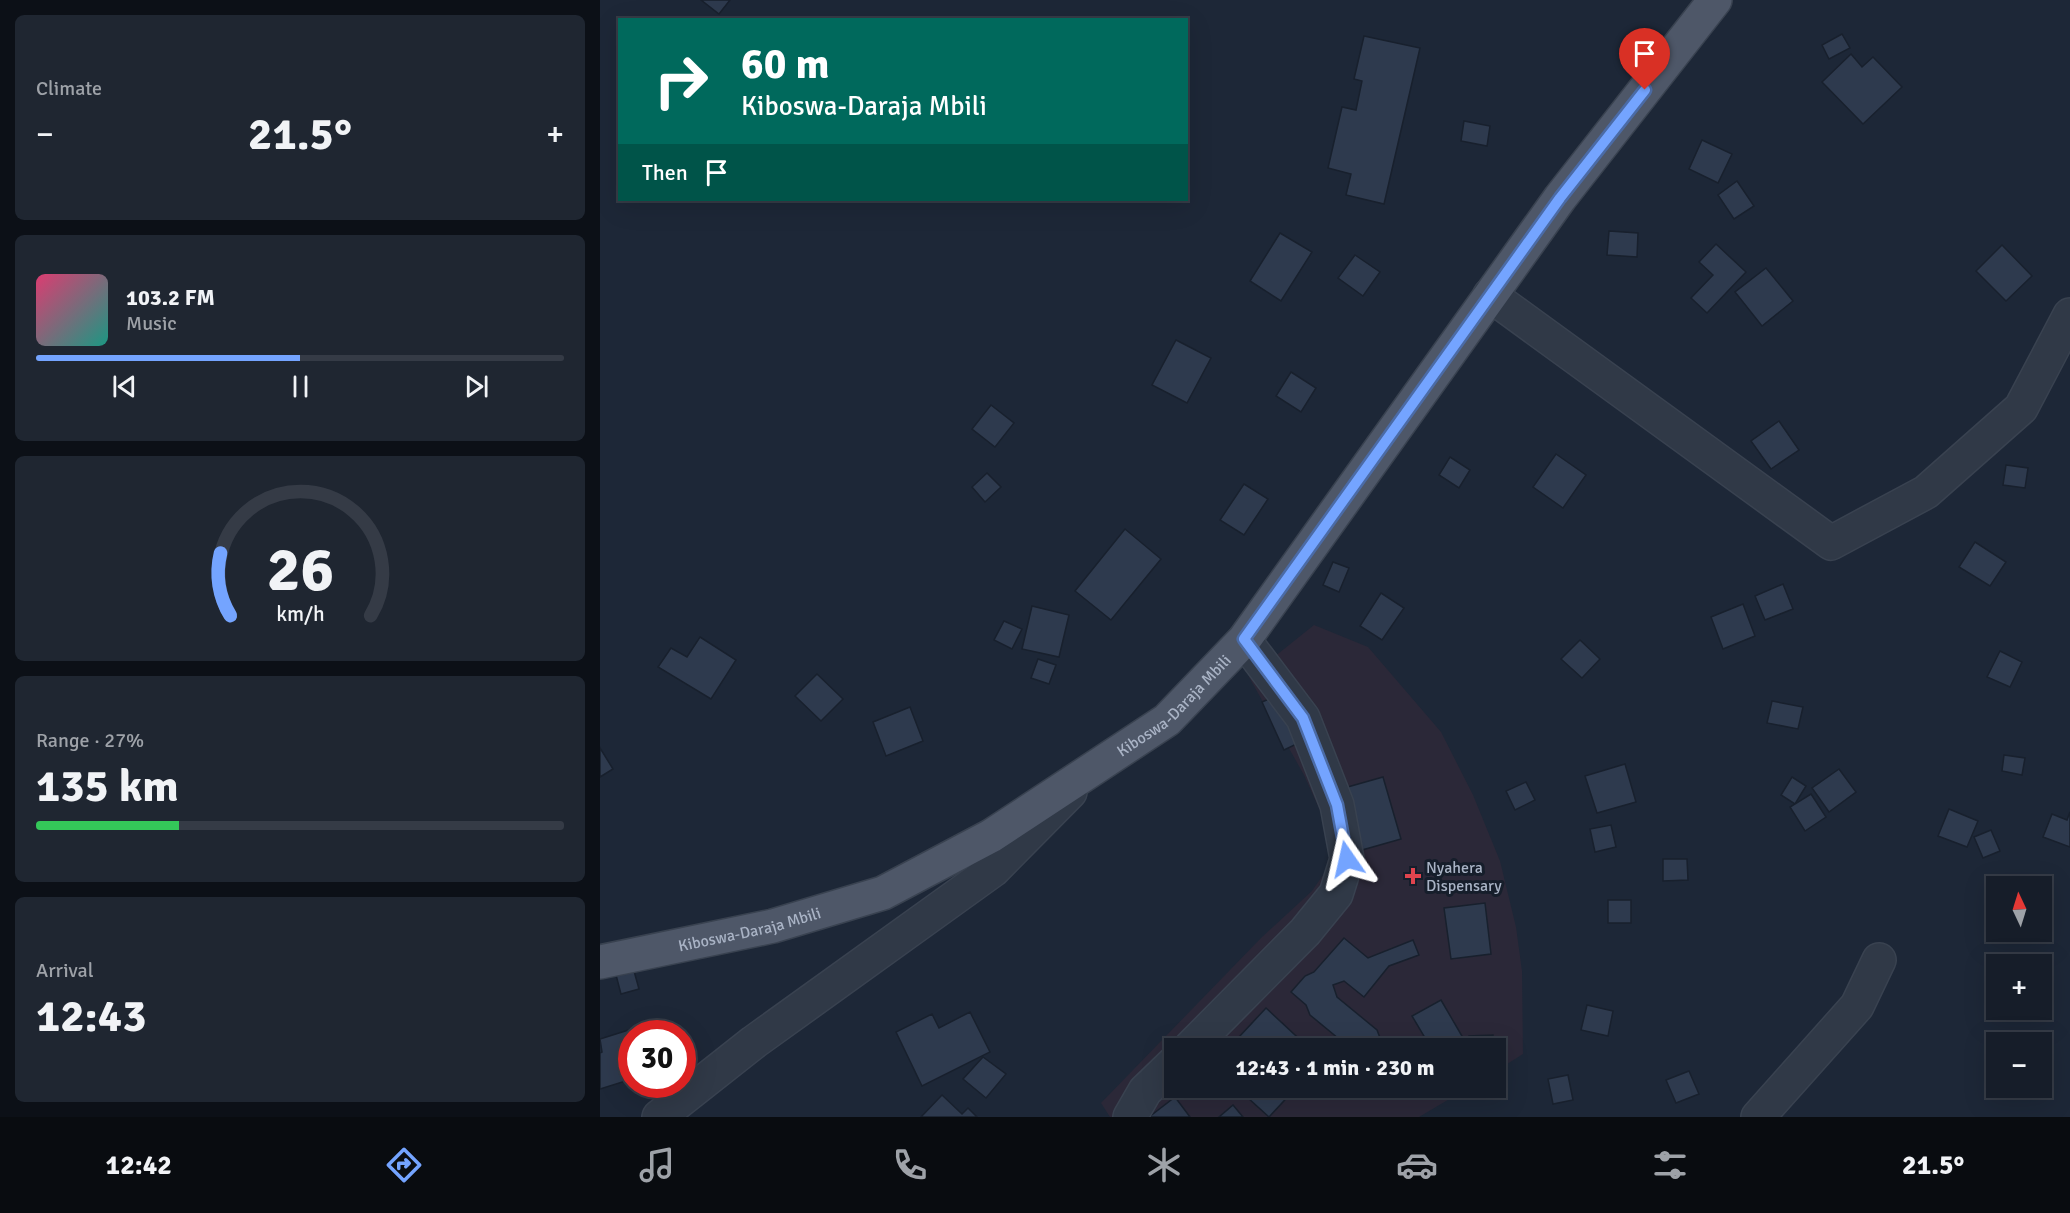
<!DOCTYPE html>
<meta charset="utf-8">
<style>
body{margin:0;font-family:Signika,sans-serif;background:#1f2631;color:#f1f3f6;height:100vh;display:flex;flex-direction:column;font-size:22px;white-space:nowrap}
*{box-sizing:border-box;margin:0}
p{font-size:20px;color:#9ea2a8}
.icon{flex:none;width:33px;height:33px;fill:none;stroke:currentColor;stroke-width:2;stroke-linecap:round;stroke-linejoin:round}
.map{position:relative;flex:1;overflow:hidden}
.side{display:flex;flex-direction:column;gap:15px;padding:15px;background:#0c1017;width:600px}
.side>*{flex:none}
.hud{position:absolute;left:18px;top:18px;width:570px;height:183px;border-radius:0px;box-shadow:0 6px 24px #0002,0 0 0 2px #353b46;background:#00695c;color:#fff;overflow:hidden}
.needle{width:39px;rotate:356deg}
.fabs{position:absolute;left:1386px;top:876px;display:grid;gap:12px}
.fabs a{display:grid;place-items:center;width:66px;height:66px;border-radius:0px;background:#161d29;box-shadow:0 6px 24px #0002,0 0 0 2px #353b46;font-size:30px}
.speed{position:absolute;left:18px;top:1020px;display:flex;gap:12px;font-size:30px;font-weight:700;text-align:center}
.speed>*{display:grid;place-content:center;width:78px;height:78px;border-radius:50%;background:#161d29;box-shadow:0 6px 24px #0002,0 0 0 2px #353b46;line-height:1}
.speed .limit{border:9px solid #d22;background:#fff;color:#111}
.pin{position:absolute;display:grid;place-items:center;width:51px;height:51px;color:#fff;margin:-62px -26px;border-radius:50% 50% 50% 0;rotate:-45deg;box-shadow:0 0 6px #0007}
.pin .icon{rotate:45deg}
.me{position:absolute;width:66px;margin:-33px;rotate:349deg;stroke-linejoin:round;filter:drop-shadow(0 0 4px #0008)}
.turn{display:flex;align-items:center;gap:21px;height:126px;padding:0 24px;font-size:27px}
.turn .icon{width:78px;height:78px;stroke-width:2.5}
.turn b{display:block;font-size:42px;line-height:51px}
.then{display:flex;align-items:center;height:57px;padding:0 24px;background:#0003;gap:12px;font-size:22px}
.big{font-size:45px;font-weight:700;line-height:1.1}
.side .card{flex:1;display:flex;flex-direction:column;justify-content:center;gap:9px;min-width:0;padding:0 21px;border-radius:9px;background:#1f2631}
.side .dial{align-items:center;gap:0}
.dial svg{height:156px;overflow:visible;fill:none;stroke:#353b46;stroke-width:7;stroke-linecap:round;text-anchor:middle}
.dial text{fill:#f1f3f6;stroke:none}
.song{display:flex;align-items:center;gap:18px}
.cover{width:72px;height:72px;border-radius:9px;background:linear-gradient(135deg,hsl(340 70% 55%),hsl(170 70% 35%))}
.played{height:6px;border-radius:3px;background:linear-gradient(90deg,#74a4ff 50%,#353b46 50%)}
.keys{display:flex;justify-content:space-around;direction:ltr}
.heat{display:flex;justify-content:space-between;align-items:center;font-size:33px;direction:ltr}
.charge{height:9px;border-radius:4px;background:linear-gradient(90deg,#34c759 27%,#353b46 0)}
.trip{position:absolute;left:564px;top:1038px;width:342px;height:60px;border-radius:0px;background:#161d29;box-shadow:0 6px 24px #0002,0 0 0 2px #353b46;font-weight:700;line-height:60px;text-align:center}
.menu{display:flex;height:96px;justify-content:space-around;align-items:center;background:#090c10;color:#9ea2a8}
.menu .icon{width:42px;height:42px}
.menu .selected{color:#74a4ff}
.menu b{font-size:27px;color:#f1f3f6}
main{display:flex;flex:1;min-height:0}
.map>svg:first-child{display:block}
.medical{fill:#2b2838}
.building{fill:#2e3a4e;stroke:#18202d;stroke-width:1.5}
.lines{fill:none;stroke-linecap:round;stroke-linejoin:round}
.minor-casing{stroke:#394250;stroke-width:36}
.major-casing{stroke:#394250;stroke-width:36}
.minor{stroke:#303947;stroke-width:33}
.major{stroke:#4e5768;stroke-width:33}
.route-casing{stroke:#4b6ba6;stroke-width:15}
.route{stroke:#74a4ff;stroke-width:10}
.health-dot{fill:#e0444e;stroke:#161e2b;stroke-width:2}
.labels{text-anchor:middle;stroke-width:6;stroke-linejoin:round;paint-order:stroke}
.street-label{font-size:16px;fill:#a9b3c5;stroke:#161e2b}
.poi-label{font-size:16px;fill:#a9b3c5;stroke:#161e2b;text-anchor:start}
</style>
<main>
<section class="side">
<div class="card"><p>Climate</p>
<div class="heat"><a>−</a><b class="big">21.5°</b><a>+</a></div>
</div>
<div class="card">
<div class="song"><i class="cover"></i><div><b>103.2 FM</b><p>Music</p></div></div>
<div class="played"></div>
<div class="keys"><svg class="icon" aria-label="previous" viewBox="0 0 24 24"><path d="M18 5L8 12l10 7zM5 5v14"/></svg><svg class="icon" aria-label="pause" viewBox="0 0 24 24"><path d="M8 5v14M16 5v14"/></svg><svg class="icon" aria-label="next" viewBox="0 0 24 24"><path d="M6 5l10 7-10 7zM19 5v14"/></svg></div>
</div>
<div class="card dial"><svg viewBox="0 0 100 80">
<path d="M14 69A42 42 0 1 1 86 69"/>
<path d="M14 69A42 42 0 0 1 9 37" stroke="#74a4ff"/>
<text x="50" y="56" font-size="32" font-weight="700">26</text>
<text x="50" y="72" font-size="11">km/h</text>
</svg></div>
<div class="card"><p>Range · 27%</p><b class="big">135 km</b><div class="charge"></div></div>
<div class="card"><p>Arrival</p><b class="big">12:43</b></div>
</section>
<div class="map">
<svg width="1470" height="1117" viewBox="0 0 1470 1117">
<rect width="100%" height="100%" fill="#1d2737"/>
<!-- medical -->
<polygon class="medical" points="714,625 768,647 841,732 873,795 900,861 916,927 922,971 923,1054 896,1071 896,1048 574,1048 574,1088 868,1088 819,1117 510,1117 501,1103 661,938 712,891 739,852 704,775 649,677"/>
<!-- building -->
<g class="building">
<polygon points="101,0 130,0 119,14"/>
<polygon points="1242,34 1250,48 1229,59 1222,45"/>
<polygon points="764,36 820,48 784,204 746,195 751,174 728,168 742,107 756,110 762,81 754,79"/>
<polygon points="1251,54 1262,67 1273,57 1302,87 1263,124 1222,82"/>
<polygon points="864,121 890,126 887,146 861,141"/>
<polygon points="1102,140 1132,154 1118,183 1089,169"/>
<polygon points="1137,181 1154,206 1134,219 1118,195"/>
<polygon points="1009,231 1038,233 1037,257 1007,255"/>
<polygon points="680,233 712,252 681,301 650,281"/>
<polygon points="1116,244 1146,272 1107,313 1091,298 1113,275 1099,262"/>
<polygon points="1402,245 1432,276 1406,301 1376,271"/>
<polygon points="755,255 780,272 763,296 738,278"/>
<polygon points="1166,268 1193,301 1162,326 1135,292"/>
<polygon points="576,340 611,358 587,403 552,385"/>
<polygon points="691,372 716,388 701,412 676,396"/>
<polygon points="391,405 414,423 395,447 372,429"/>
<polygon points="1179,421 1199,450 1171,469 1151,441"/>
<polygon points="956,454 986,475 963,508 933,487"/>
<polygon points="850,457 870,470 859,488 839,475"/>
<polygon points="1406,465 1428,468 1425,488 1403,485"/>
<polygon points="387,473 401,487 385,502 372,487"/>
<polygon points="644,484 668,499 644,535 620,520"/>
<polygon points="525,529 561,559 511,620 475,591"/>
<polygon points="1375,542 1406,562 1390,586 1359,567"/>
<polygon points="733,562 749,568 739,592 723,585"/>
<polygon points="1183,584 1193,609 1165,620 1155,596"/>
<polygon points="781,593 804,608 782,640 760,626"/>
<polygon points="1143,604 1155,636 1123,649 1111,617"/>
<polygon points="432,606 469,615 459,657 422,649"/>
<polygon points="404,621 422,629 412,649 394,640"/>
<polygon points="100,637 136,660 111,699 58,667 71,648 87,657"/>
<polygon points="980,640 1000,659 982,678 961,659"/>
<polygon points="1400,651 1422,662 1410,687 1387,677"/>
<polygon points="438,659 456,665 449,684 431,678"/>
<polygon points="217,674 243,699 221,721 195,696"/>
<polygon points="683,693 705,740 684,750 662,702"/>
<polygon points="1172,701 1203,707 1198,729 1167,723"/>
<polygon points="310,707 323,741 286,756 273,722"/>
<polygon points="0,748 13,769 0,777"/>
<polygon points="1404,755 1425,758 1422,775 1402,771"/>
<polygon points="1025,764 1036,802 997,813 985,776"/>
<polygon points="1239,769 1256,792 1229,812 1212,788"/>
<polygon points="783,777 801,839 755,852 737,790"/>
<polygon points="1192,777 1206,786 1195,804 1181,795"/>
<polygon points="926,782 935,800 915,810 906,791"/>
<polygon points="1211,794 1226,817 1205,831 1190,807"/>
<polygon points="1349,809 1378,821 1367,847 1338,836"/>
<polygon points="1470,812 1470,847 1443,837 1452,814 1467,820"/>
<polygon points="1011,825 1016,847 995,852 990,829"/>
<polygon points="1391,830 1400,851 1383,858 1374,837"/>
<polygon points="1063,859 1087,859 1088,880 1063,881"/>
<rect x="1008" y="900" width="23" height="23"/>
<polygon points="885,903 891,954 851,959 844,908"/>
<polygon points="744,938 768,958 813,940 819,955 789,966 764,997 744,981 733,985 737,997 777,1030 782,1043 777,1048 750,1048 710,1015 706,1005 691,992 705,976 714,972"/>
<polygon points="34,971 39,989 21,994 16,975"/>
<polygon points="841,1000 866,1043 856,1048 831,1048 812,1016"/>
<polygon points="987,1005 1013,1011 1008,1036 981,1030"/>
<polygon points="666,1008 709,1048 638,1048 644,1042 639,1037"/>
<polygon points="370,1012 390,1052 322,1086 296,1032 332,1014 339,1028"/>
<polygon points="57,1021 61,1034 32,1034 32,1079 0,1089 0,1053 2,1052 0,1039"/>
<polygon points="893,1035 893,1048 869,1048 869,1036"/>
<polygon points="383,1057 406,1074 386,1098 363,1079"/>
<polygon points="1089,1071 1099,1094 1076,1103 1066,1080"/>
<polygon points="968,1075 973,1100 953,1104 948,1079"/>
<polygon points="637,1088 696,1088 669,1117"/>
<polygon points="342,1095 362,1114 368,1108 377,1117 321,1117"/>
<polygon points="575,1097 590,1117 549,1117"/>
<polygon points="633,1105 643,1117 619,1117"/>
</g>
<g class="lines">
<!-- minor casing -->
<g class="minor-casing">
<g id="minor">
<polyline points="890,295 1231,543 1326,492 1421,408 1470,315"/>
<polyline points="590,1048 705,932 736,894 747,859 737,805 703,718 644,640"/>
<polyline points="59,1117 154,1042 393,870 470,792"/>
<polyline points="530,1117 545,1091 574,1063"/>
<polyline points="1158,1117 1257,1006 1279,960"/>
</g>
</g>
<!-- major casing -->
<g class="major-casing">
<g id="major">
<path id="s1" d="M0,962l173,-36 110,-33 108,-57 176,-116 77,-80 316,-442 155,-198"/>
</g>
</g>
<!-- minor -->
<use href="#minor" class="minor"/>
<!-- major -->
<use href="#major" class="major"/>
</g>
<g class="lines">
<!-- route casing -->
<g class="route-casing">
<polyline id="route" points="747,859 737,805 703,718 644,639 960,198 1045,90"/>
</g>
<!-- route -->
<use href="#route" class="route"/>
</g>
<!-- markers -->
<path class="health-dot" d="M810 867h6v6h6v6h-6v6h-6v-6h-6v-6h6z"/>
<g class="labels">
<!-- street labels -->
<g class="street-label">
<text dy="6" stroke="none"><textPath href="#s1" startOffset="639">Kiboswa-Daraja Mbili</textPath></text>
<text dy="6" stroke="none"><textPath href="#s1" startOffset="153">Kiboswa-Daraja Mbili</textPath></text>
</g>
<!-- poi labels -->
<g class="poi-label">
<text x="826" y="873">Nyahera<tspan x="826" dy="18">Dispensary</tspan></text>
</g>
</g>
</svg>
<div class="fabs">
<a><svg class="needle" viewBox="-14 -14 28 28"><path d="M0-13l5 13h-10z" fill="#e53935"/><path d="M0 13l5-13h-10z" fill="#9ea2a8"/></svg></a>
<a>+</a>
<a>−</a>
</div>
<div class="speed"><div class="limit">30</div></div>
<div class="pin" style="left:1045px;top:90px;background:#d93025"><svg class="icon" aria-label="arrive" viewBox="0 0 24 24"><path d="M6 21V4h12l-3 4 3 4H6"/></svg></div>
<svg class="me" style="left:747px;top:859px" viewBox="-20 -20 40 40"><path d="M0-17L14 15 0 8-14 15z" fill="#74a4ff" stroke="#fff" stroke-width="4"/></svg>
<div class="trip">12:43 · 1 min · 230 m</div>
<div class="hud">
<div class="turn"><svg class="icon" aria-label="right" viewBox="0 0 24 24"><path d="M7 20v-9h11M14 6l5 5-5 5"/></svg><div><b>60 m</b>Kiboswa-Daraja Mbili</div></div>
<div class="then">Then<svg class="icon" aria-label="arrive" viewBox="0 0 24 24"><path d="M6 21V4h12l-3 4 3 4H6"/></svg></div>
</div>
</div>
</main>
<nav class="menu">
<b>12:42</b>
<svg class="icon selected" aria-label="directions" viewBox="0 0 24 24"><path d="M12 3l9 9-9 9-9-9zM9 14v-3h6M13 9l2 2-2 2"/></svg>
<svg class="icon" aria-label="music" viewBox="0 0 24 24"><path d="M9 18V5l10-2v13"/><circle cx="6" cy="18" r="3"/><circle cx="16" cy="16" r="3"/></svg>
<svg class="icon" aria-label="phone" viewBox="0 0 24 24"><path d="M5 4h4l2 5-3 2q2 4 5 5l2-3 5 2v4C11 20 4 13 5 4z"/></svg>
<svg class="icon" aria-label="climate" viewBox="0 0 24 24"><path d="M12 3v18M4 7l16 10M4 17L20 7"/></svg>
<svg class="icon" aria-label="car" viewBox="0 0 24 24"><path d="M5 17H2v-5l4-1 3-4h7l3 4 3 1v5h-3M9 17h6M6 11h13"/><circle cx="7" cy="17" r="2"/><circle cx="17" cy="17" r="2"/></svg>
<svg class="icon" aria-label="filters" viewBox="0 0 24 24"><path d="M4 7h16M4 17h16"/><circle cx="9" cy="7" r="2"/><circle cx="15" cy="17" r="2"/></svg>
<b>21.5°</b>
</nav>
